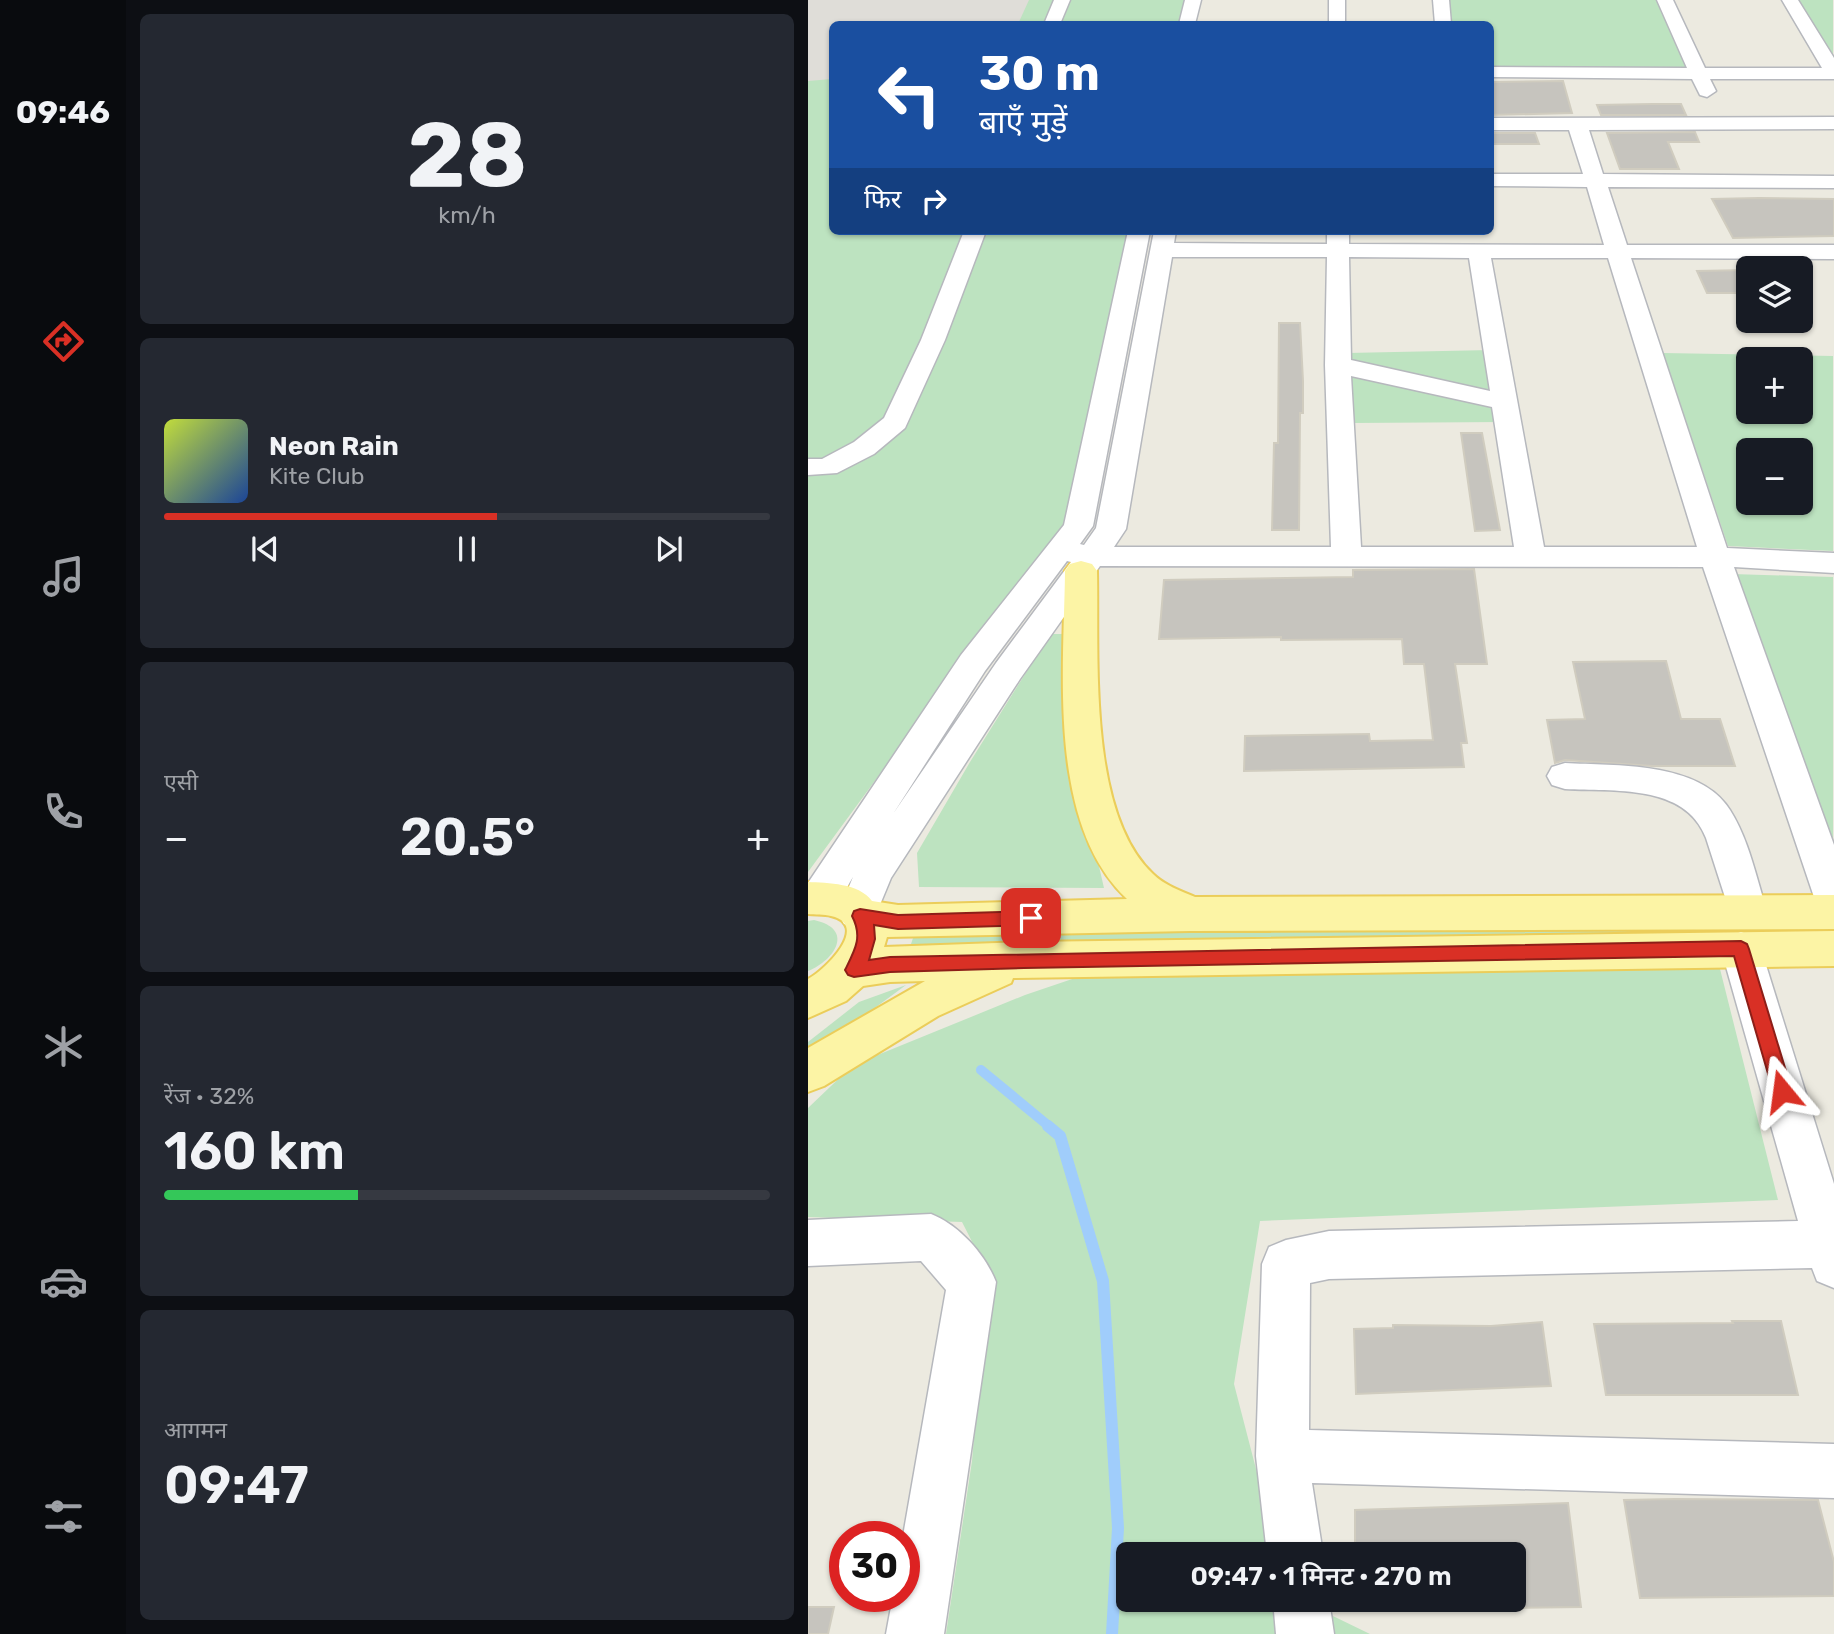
<!DOCTYPE html>
<html lang="hi">
<meta charset="utf-8">
<style>
body{margin:0;font-family:Rubik,"Noto Sans Devanagari",sans-serif;background:#242831;color:#f1f3f6;height:100vh;display:flex;flex-direction:column;font-size:26px;white-space:nowrap}
*{box-sizing:border-box;margin:0}
p{font-size:23px;color:#9ea1a6}
.icon{flex:none;width:38px;height:38px;fill:none;stroke:currentColor;stroke-width:2;stroke-linecap:round;stroke-linejoin:round}
.map{position:relative;flex:1;overflow:hidden}
.sheet{display:flex;flex-direction:column;gap:14px;padding:14px;background:#0d0f14;width:682px}
.sheet>*{flex:none}
.hud{position:absolute;left:21px;top:21px;width:665px;height:214px;border-radius:10px;box-shadow:0 2px 5px #0004;background:#1a4fa0;color:#fff;overflow:hidden}
.fabs{position:absolute;left:928px;top:256px;display:grid;gap:14px}
.fabs a{display:grid;place-items:center;width:77px;height:77px;border-radius:10px;background:#171b24;box-shadow:0 2px 5px #0004;font-size:35px}
.speed{position:absolute;left:21px;top:1521px;display:flex;gap:14px;font-size:35px;font-weight:700;text-align:center}
.speed>*{display:grid;place-content:center;width:91px;height:91px;border-radius:50%;background:#171b24;box-shadow:0 2px 5px #0004;line-height:1}
.speed .limit{border:10px solid #d22;background:#fff;color:#111}
.pin{position:absolute;display:grid;place-items:center;width:60px;height:60px;color:#fff;margin:-30px;border-radius:14px;box-shadow:0 4px 10px #0006}
.me{position:absolute;width:77px;margin:-38px;rotate:344deg;stroke-linejoin:round;filter:drop-shadow(0 0 5px #0008)}
.turn{display:flex;align-items:center;gap:24px;height:147px;padding:0 35px;font-size:32px}
.turn .icon{width:91px;height:91px;stroke-width:2.5}
.turn b{display:block;font-size:49px;line-height:60px}
.then{display:flex;align-items:center;height:66px;padding:0 35px;background:#0003;gap:14px;font-size:26px}
.big{font-size:52px;font-weight:600;line-height:1.1}
.sheet .card{flex:1;display:flex;flex-direction:column;justify-content:center;gap:10px;min-width:0;padding:0 24px;border-radius:10px;background:#242831}
.sheet .dial{align-items:center;gap:0}
.dial b{font-size:91px;line-height:1}
.song{display:flex;align-items:center;gap:21px}
.cover{width:84px;height:84px;border-radius:10px;background:linear-gradient(135deg,hsl(70 70% 55%),hsl(220 70% 35%))}
.played{height:7px;border-radius:4px;background:linear-gradient(90deg,#d93025 55%,#363941 55%)}
.keys{display:flex;justify-content:space-around;direction:ltr}
.heat{display:flex;justify-content:space-between;align-items:center;font-size:38px;direction:ltr}
.charge{height:10px;border-radius:5px;background:linear-gradient(90deg,#34c759 32%,#363941 0)}
.trip{position:absolute;left:308px;top:1542px;width:410px;height:70px;border-radius:10px;background:#171b24;box-shadow:0 2px 5px #0004;font-weight:600;line-height:70px;text-align:center}
main{display:flex;flex:1;min-height:0}
.tab-bar{display:flex;flex-direction:column;width:126px;justify-content:space-around;align-items:center;background:#090b0e;color:#9ea1a6}
.tab-bar .icon{width:49px;height:49px}
.tab-bar .on{color:#d93025}
.tab-bar b{font-size:32px;color:#f1f3f6}
.map>svg:first-child{display:block}
.industrial{fill:#dfddd8}
.green{fill:#bde3c0;fill-rule:evenodd}
.lines{fill:none;stroke-linecap:round;stroke-linejoin:round}
.stream-far1{stroke:#a0cdfb;stroke-width:10}
.stream{stroke:#a0cdfb;stroke-width:12}
.building{fill:#c6c4be;stroke:#d0ccbf;stroke-width:2}
.minor-casing{stroke:#b6b8bd;stroke-width:3}
.major-casing{stroke:#ebcd5a;stroke-width:4}
.minor{fill:#fff;fill-rule:evenodd}
.major{fill:#fcf4a5;fill-rule:evenodd}
.route{fill:#d93025;stroke:#8d1f18;stroke-width:2}
</style>
<main>
<nav class="tab-bar">
<b>09:46</b>
<svg class="icon on" aria-label="directions" viewBox="0 0 24 24"><path d="M12 3l9 9-9 9-9-9zM9 14v-3h6M13 9l2 2-2 2"/></svg>
<svg class="icon" aria-label="music" viewBox="0 0 24 24"><path d="M9 18V5l10-2v13"/><circle cx="6" cy="18" r="3"/><circle cx="16" cy="16" r="3"/></svg>
<svg class="icon" aria-label="phone" viewBox="0 0 24 24"><path d="M5 4h4l2 5-3 2q2 4 5 5l2-3 5 2v4C11 20 4 13 5 4z"/></svg>
<svg class="icon" aria-label="climate" viewBox="0 0 24 24"><path d="M12 3v18M4 7l16 10M4 17L20 7"/></svg>
<svg class="icon" aria-label="car" viewBox="0 0 24 24"><path d="M5 17H2v-5l4-1 3-4h7l3 4 3 1v5h-3M9 17h6M6 11h13"/><circle cx="7" cy="17" r="2"/><circle cx="17" cy="17" r="2"/></svg>
<svg class="icon" aria-label="filters" viewBox="0 0 24 24"><path d="M4 7h16M4 17h16"/><circle cx="9" cy="7" r="2"/><circle cx="15" cy="17" r="2"/></svg>
</nav>
<section class="sheet">
<div class="card dial"><b>28</b><p>km/h</p></div>
<div class="card">
<div class="song"><i class="cover"></i><div><b>Neon Rain</b><p>Kite Club</p></div></div>
<div class="played"></div>
<div class="keys"><svg class="icon" aria-label="previous" viewBox="0 0 24 24"><path d="M18 5L8 12l10 7zM5 5v14"/></svg><svg class="icon" aria-label="pause" viewBox="0 0 24 24"><path d="M8 5v14M16 5v14"/></svg><svg class="icon" aria-label="next" viewBox="0 0 24 24"><path d="M6 5l10 7-10 7zM19 5v14"/></svg></div>
</div>
<div class="card"><p>एसी</p>
<div class="heat"><a>−</a><b class="big">20.5°</b><a>+</a></div>
</div>
<div class="card"><p>रेंज · 32%</p><b class="big">160 km</b><div class="charge"></div></div>
<div class="card"><p>आगमन</p><b class="big">09:47</b></div>
</section>
<div class="map">
<svg width="1026" height="1634" viewBox="0 0 1026 1634">
<rect width="100%" height="100%" fill="#eceae0"/>
<!-- industrial -->
<polygon class="industrial" points="0,0 249,0 239,24 24,24 24,231 0,471"/>
<!-- green -->
<g class="green">
<polygon points="221,0 377,0 371,24 210,24"/>
<polygon points="637,0 854,0 881,70 683,70 682,24 642,24"/>
<polygon points="988,0 1025,0 1025,63"/>
<polygon points="24,79 24,231 324,231 259,519 0,872 0,81"/>
<polygon points="683,350 697,422 545,423 539,353"/>
<path d="M855,353l170,3v195l-105,-5zM940,359h52v52h-52zM940,450h52v52h-52z"/>
<polygon points="924,574 1025,577 1025,847"/>
<polygon points="242,634 260,634 259,727 296,888 111,887 109,853 162,762"/>
<path d="M6,920c41,9 21,40 -6,51v-50z"/>
<polygon points="917,928 919,940 102,947 106,935"/>
<polygon points="911,965 970,1200 452,1221 426,1384 470,1554 320,1554 320,1600 492,1600 562,1634 138,1634 164,1461 180,1273 154,1222 0,1217 0,1108 45,1065 217,995 276,975"/>
<polygon points="98,985 0,1057 0,1042 51,1002"/>
</g>
<g class="lines">
<!-- stream-far1 -->
<polyline class="stream-far1" points="173,1070 242,1127"/>
<!-- stream -->
<polyline class="stream" points="240,1126 252,1136 295,1281 310,1528 304,1634"/>
</g>
<!-- building -->
<g class="building">
<polygon points="755,81 764,113 682,115 682,82"/>
<polygon points="844,104 873,104 878,115 793,115 789,105"/>
<polygon points="887,132 891,142 860,142 871,169 812,169 799,133"/>
<polygon points="682,133 727,133 731,144 682,144"/>
<polygon points="951,198 1026,199 1026,236 925,238 904,199"/>
<polygon points="940,270 940,293 899,293 889,271"/>
<polygon points="471,323 492,323 495,381 495,413 492,413 491,530 464,530 466,443 470,443"/>
<polygon points="653,433 674,433 692,530 667,531"/>
<polygon points="666,569 679,664 647,664 659,743 653,743 656,767 436,771 437,736 561,734 562,741 625,740 616,664 596,664 594,639 473,640 473,637 351,639 356,580 545,577 545,570"/>
<polygon points="858,661 873,719 912,719 927,766 844,766 757,760 747,763 739,720 777,719 765,662"/>
<polygon points="924,1321 973,1321 990,1395 798,1395 786,1324 925,1323"/>
<polygon points="734,1322 743,1386 548,1394 546,1329 585,1328 585,1325 683,1326"/>
<polygon points="867,1499 1010,1500 1026,1562 1026,1596 832,1598 816,1500"/>
<polygon points="760,1503 773,1607 705,1608 705,1554 547,1554 547,1510"/>
<polygon points="0,1607 26,1607 20,1634 0,1634"/>
</g>
<g class="lines">
<!-- minor casing -->
<g class="minor-casing">
<g id="minor">
<polygon points="246,0 262,0 252,24 236,24"/>
<polygon points="377,0 393,0 387,24 371,24"/>
<rect x="521" y="0" width="16" height="24"/>
<polygon points="625,0 641,0 643,24 627,24"/>
<polygon points="849,0 865,0 897,68 1014,68 974,0 990,0 1026,58 1026,79 902,79 908,91 899,97 892,95 884,79 682,77 682,67 879,68"/>
<path d="M1026,117v12l-245,1 14,44 231,2v12l-226,-1 19,58h207v14l-203,-1 96,290 107,5v20l-100,-6 100,278v71l-14,-5 -5,-11 -112,-333 -603,-1 -80,113 -129,199 -19,46 -14,5 -14,-5 -6,-11 15,-36c-12,19 -18,42 -45,33v-27l153,-228 103,-130 64,-294h22l-57,295 -13,18 4,1 12,-17 58,-297h22l-2,12 153,1v-13h22v13l255,1 -17,-58 -97,-1v-12h93l-14,-44h-79v-12zM364,257h155l-2,108 6,182h-217l12,-18zM541,257l120,1 21,133 -139,-31zM683,258h117l89,289h-153zM543,376l141,31 22,140h-153zM259,561l4,1 -75,101 -103,151 92,-143z"/>
<polygon points="156,231 178,231 137,340 97,428 66,454 29,473 0,475 0,459 14,459 46,442 76,418 113,340"/>
<path d="M757,763c50,3 135,-2 165,47 19,30 26,67 37,101l-6,11 -14,5 -14,-5 -27,-84c-21,-55 -93,-46 -141,-49l-13,-4 -5,-9 5,-9z"/>
<polygon points="933,932 947,937 953,949 1026,1184 1026,1288 1009,1281 1004,1268 521,1279 502,1283 501,1430 1026,1444 1026,1498 504,1483 515,1554 459,1554 448,1456 454,1264 461,1247 478,1240 521,1231 990,1221 913,949 919,937"/>
<path d="M123,1214c28,11 54,40 65,68l-52,352h-58l7,-38h11l-1,-60 43,-246 -25,-29 -113,5v-46z"/>
<polygon points="465,1600 521,1600 526,1634 468,1634"/>
</g>
</g>
<!-- major casing -->
<g class="major-casing">
<path id="major" d="M273,561l11,3 5,7c2,85 -10,241 56,303 11,11 28,17 42,23l639,-2v34l-644,2 -303,6 -3,10 140,-5 810,-11v35l-821,12 -2,5 -73,33 -114,70 -16,6v-44l117,-67 -35,1 -27,4 -17,15 -38,17v-39c17,-9 63,-54 23,-63 -7,-2 -16,-1 -23,-2v-32c20,1 51,1 64,19l26,4 229,-6c-80,-75 -63,-228 -62,-328l5,-7z"/>
</g>
<!-- minor -->
<use href="#minor" class="minor"/>
<!-- major -->
<use href="#major" class="major"/>
</g>
<!-- route -->
<path class="route" d="M52,909l38,6 133,-4 6,2 3,5 -3,5 -6,2 -133,4 -24,-4 1,14 -6,21 21,-3 851,-16 6,3 2,5 43,142 -3,6 -7,3 -6,-3 -3,-6 -39,-135 -710,12 -134,4 -36,5 -6,-2 -3,-5c10,-20 18,-33 7,-54l2,-5z"/>
</svg>
<div class="fabs">
<a><svg class="icon" aria-label="layers" viewBox="0 0 24 24"><path d="M12 4l9 5-9 5-9-5zM3 14l9 5 9-5"/></svg></a>
<a>+</a>
<a>−</a>
</div>
<div class="speed"><div class="limit">30</div></div>
<div class="pin" style="left:223px;top:918px;background:#d93025"><svg class="icon" aria-label="arrive" viewBox="0 0 24 24"><path d="M6 21V4h12l-3 4 3 4H6"/></svg></div>
<svg class="me" style="left:974px;top:1091px" viewBox="-20 -20 40 40"><path d="M0-17L14 15 0 8-14 15z" fill="#d93025" stroke="#fff" stroke-width="4"/></svg>
<div class="trip">09:47 · 1 मिनट · 270 m</div>
<div class="hud">
<div class="turn"><svg class="icon" aria-label="left" viewBox="0 0 24 24"><path d="M17 20v-9H6M10 6l-5 5 5 5"/></svg><div><b>30 m</b>बाएँ मुड़ें</div></div>
<div class="then">फिर<svg class="icon" aria-label="right" viewBox="0 0 24 24"><path d="M7 20v-9h11M14 6l5 5-5 5"/></svg></div>
</div>
</div>
</main>
